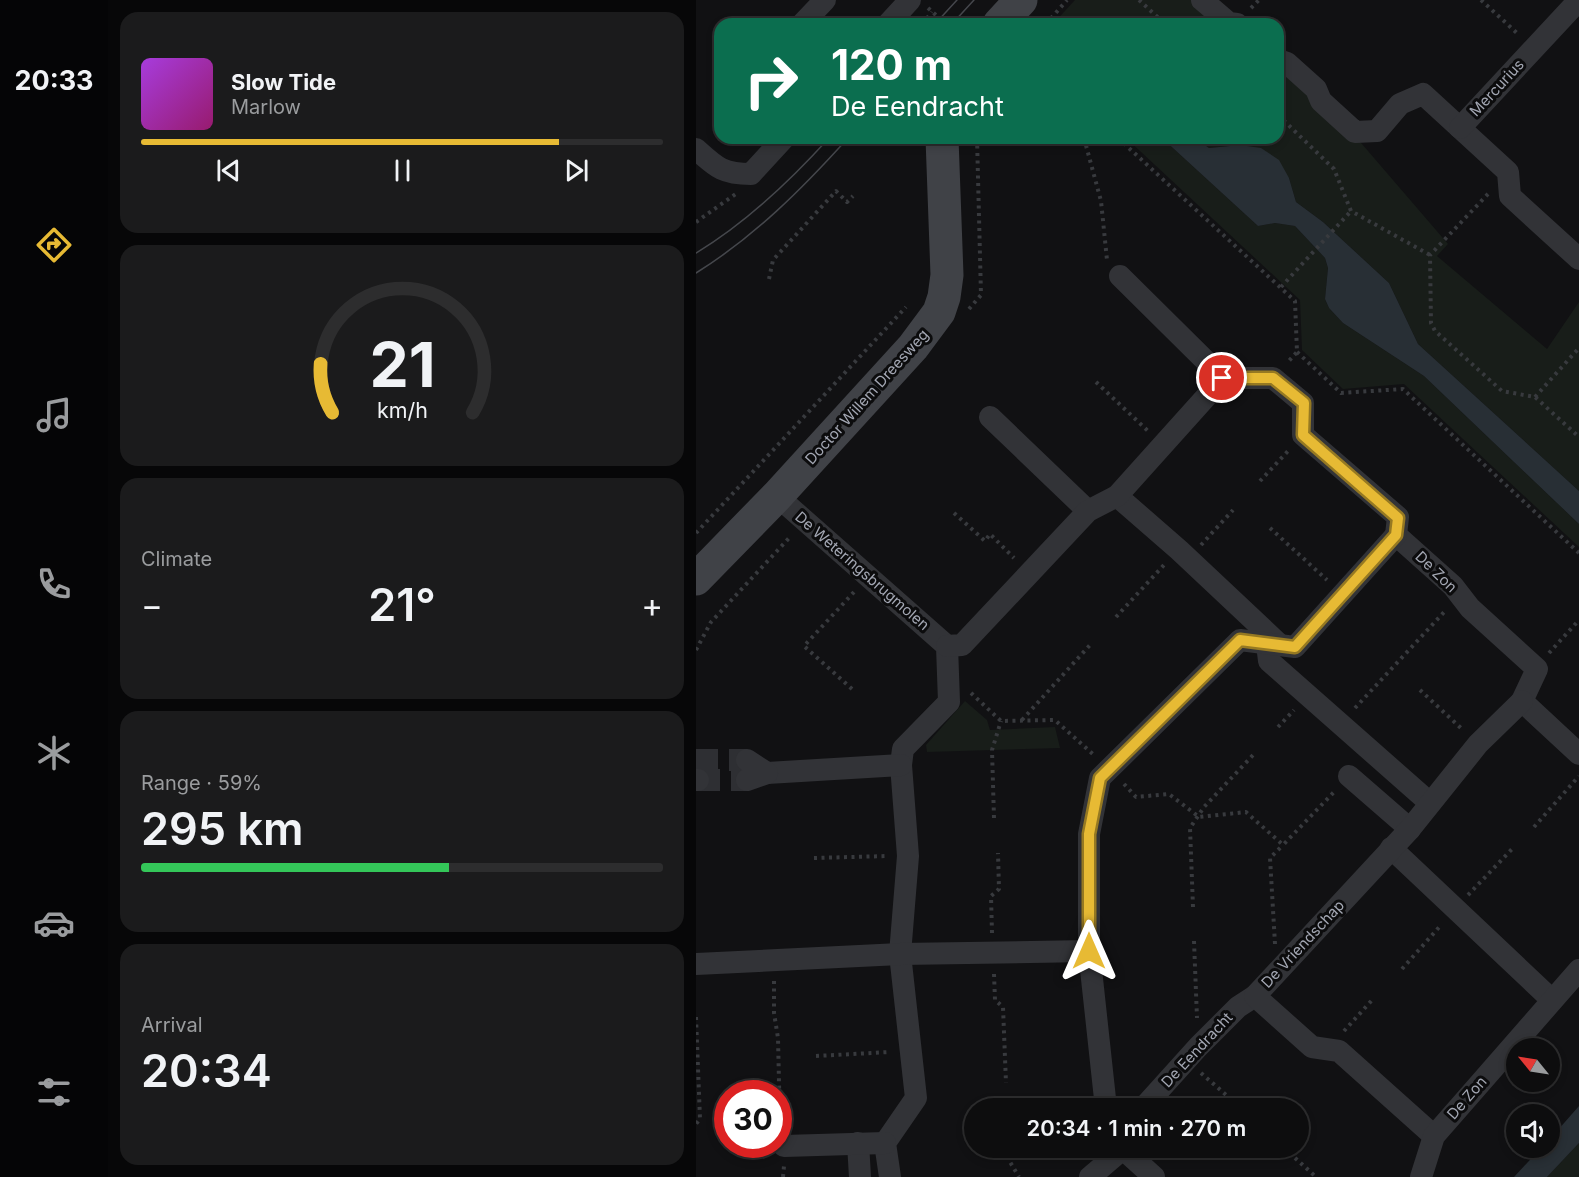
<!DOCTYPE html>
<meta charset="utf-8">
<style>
body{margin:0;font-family:Inter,sans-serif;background:#1b1b1c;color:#f1f3f6;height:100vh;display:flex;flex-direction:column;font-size:22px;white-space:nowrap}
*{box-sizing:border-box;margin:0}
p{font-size:20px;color:#9a9c9e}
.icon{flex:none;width:33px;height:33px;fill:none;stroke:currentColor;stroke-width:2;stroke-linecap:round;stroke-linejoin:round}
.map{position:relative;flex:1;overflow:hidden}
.sheet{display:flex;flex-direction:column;gap:12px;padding:12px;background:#070708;width:588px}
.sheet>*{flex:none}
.guide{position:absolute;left:18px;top:18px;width:570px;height:126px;border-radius:18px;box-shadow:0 3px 9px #0003,0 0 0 2px #2d2d2e;background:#0b6e4f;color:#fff;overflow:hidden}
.needle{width:39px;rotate:300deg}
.fabs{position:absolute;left:810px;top:1038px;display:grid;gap:12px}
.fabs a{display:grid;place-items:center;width:54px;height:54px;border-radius:50%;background:#0d0d0e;box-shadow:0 3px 9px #0003,0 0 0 2px #2d2d2e;font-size:30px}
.speed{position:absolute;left:18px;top:1080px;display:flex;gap:12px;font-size:30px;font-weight:700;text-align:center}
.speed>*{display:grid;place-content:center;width:78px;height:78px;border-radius:50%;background:#0d0d0e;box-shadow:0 3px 9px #0003,0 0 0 2px #2d2d2e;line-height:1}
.speed .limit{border:9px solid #d22;background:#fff;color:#111}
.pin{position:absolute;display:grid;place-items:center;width:51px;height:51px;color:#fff;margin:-26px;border:3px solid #fff;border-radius:50%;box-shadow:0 2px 6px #0007}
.me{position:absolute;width:66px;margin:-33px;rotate:0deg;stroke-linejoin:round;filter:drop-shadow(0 0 4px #0008)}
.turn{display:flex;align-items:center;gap:21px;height:126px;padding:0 18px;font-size:27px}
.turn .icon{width:78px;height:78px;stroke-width:2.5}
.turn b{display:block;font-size:42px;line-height:51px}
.big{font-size:45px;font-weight:600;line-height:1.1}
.sheet .card{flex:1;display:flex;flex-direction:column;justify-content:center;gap:9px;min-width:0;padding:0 21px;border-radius:18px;background:#1b1b1c}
.sheet .dial{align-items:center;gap:0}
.dial svg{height:156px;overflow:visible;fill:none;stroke:#2d2d2e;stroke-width:7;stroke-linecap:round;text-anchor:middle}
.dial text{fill:#f1f3f6;stroke:none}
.song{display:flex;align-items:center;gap:18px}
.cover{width:72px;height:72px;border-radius:9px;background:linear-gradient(135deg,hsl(280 70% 55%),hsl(320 70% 35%))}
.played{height:6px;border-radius:3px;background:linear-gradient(90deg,#e7ba34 80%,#2d2d2e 80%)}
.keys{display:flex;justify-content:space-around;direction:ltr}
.heat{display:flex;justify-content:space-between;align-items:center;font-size:33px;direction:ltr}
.charge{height:9px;border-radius:4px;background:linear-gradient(90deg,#34c759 59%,#2d2d2e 0)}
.trip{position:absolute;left:268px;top:1098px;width:345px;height:60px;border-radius:30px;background:#0d0d0e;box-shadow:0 3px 9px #0003,0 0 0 2px #2d2d2e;font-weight:600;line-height:60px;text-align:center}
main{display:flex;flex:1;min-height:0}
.tab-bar{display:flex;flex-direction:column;width:108px;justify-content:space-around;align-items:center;background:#050506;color:#9a9c9e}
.tab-bar .icon{width:42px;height:42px}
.tab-bar .selected{color:#e7ba34}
.tab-bar b{font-size:27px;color:#f1f3f6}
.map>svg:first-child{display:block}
.green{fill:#181d19}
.water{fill:#282f35}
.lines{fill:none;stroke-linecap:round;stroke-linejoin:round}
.street-tunnel{stroke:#2e2f33;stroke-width:22;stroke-dasharray:22 11;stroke-linecap:butt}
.path{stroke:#383a3e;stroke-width:4;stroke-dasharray:3 4.5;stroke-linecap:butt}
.street{stroke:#323337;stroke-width:22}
.secondary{stroke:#404247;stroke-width:33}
.tram{stroke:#45474c;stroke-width:1.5}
.route-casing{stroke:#967922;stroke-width:15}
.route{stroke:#e7ba34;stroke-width:10}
.labels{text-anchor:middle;stroke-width:6;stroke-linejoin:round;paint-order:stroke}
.street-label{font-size:15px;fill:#a3a7b3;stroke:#0c0c0d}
</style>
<main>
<nav class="tab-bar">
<b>20:33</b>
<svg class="icon selected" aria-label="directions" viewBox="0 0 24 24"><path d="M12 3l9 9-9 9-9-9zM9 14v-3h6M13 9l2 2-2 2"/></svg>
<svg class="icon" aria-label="music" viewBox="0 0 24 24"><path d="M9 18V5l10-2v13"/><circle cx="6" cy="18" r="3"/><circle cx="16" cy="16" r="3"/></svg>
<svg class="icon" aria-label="phone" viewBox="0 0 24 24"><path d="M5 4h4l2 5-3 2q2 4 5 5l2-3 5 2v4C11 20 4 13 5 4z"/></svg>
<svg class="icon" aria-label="climate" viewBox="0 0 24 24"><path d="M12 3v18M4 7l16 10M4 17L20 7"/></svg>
<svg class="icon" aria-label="car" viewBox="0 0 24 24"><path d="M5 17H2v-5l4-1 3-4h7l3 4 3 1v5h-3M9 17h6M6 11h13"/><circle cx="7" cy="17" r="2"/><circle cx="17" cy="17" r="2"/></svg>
<svg class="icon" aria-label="filters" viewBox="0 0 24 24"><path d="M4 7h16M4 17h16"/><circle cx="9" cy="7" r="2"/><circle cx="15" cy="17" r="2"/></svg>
</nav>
<section class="sheet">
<div class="card">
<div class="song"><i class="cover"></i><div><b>Slow Tide</b><p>Marlow</p></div></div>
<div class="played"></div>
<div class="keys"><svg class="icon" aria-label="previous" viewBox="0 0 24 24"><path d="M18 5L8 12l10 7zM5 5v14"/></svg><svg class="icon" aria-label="pause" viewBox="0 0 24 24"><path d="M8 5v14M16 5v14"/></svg><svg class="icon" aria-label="next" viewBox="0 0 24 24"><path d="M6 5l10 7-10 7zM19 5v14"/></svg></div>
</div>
<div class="card dial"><svg viewBox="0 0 100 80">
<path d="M14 69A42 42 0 1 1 86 69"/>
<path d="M14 69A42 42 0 0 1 8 44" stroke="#e7ba34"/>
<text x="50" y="56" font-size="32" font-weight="700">21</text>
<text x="50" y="72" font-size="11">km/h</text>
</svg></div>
<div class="card"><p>Climate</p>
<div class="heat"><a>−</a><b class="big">21°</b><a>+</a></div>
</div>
<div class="card"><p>Range · 59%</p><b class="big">295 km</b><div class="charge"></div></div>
<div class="card"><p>Arrival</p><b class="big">20:34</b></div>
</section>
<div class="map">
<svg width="883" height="1177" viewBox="0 0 883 1177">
<rect width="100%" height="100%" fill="#111113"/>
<!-- green -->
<g class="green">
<polygon points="379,0 495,0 522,24 357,24"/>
<polygon points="582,69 666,144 752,244 741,256 851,349 883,302 883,491 722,344 693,283 627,222 600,202 593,178 544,145 513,148 499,138 582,138"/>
<polygon points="430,138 466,138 562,226 579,223 599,226 629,258 632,268 629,299 633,308 647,323 728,376 883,524 883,547 708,384 647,389 606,350 604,300"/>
<polygon points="269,701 291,720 294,730 359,727 364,748 231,752 230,745"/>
<polygon points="883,1143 883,1177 851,1177"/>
</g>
<!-- water -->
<g class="water">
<polygon points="466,138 499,138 513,148 544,145 565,148 583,160 593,178 600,202 627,222 693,283 722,344 883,491 883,524 728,376 647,323 633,308 629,299 632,268 629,258 599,226 579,223 562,226"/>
<polygon points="883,1106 883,1143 851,1177 818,1177 845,1148 854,1148 854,1139"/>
</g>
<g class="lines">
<!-- street-tunnel -->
<g class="street-tunnel">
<polyline points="0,760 51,760"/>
<polyline points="2,780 51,780"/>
</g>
<!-- path -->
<g class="path">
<polyline points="443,0 469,24"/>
<polyline points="785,0 822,34"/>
<polyline points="232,8 250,24"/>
<polyline points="555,8 563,0"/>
<polyline points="226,24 236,12"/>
<polyline points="350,24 371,0"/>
<polyline points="582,115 638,169 655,211 734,255"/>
<polyline points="388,138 405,201 411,260"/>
<polyline points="422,138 599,301 601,352 592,362"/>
<polyline points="792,194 734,255 735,323 739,331 806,391 839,397 883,437"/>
<polyline points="0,222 41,193"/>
<polyline points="73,279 77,260 140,191 151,202 157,196"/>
<polyline points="585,287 655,211"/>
<polyline points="273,309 285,295 281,138"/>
<polyline points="601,352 645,393 707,389 883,553"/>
<polyline points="400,382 452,431"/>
<polyline points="839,397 883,348"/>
<polyline points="564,481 592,451"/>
<polyline points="258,513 289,541 294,534 318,558"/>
<polyline points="574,528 631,580"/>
<polyline points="0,533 210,307"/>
<polyline points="505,545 537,510"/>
<polyline points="420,617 468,565"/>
<polyline points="0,650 15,622 95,536"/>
<polyline points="853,653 883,620"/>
<polyline points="156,689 108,646 158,592"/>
<polyline points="724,690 767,730"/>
<polyline points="275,693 305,721 359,720 399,756"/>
<polyline points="659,708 750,610"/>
<polyline points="326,720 394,645"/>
<polyline points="582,727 598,710"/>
<polyline points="428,784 440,797 473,794 503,817 550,812 587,845 638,792"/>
<polyline points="298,818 296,750 305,721"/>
<polyline points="838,827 883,776"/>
<polyline points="118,858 192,856"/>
<polyline points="772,895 817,848"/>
<polyline points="497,907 494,828 508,807 559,753"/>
<polyline points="296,933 295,896 303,889 302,853"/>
<polyline points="498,941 501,1018"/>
<polyline points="579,944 574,858 587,845"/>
<polyline points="706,969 745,925"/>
<polyline points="298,974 299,1000 307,1007 310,1083"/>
<polyline points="78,981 78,1013 82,1038 84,1126"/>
<polyline points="0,1017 4,1119 0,1124"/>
<polyline points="648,1031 677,999"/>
<polyline points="120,1056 194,1052"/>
<polyline points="505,1073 545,1108"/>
<polyline points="311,1103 311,1108"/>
<polyline points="313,1148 314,1162 323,1177"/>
<polyline points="599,1158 620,1177"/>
<polyline points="87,1177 88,1166"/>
</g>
<!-- street -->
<g class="street">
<polyline points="506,0 533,23 541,24"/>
<polyline points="106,24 129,0"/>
<polyline points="192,24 214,0"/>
<polyline points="582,60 591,63 620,89 625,101 659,132 681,131 704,104 727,94 812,172 814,196 883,259"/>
<polyline points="764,128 883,0"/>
<path d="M0,149c20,18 26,25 55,25l33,-36"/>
<polyline points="527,378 577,378 607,403 607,435 702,517 700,535 757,586 774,608 841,669 826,701 883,754"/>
<polyline points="294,417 392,511"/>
<polyline points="81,496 251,646 253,702 207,749 205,765 212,856 204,954 220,1098 189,1143 194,1177"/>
<polyline points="421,496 483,550 584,645"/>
<polyline points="571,644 573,661 734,803"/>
<polyline points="251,646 266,645 392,511 421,496 527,378 424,276"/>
<polyline points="71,773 205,765"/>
<polyline points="653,776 714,829"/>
<polyline points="0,780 2,780"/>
<polyline points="51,780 71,773 51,760"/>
<polyline points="695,848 856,1000"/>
<polyline points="0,964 204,954 393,951"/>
<polyline points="410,1108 393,951 393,834 404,778 544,640 599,647 700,535"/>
<polyline points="447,1108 502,1047 542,1007 559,996"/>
<polyline points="738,1136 643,1051 616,1047 559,996 714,829 782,744 826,701"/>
<polyline points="162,1143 164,1177"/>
<polyline points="88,1146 189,1143"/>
<polyline points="426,1148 458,1177"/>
<polyline points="394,1177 428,1148"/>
<polyline points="725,1177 738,1136 883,970"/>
</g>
<!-- secondary -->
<g class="secondary">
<polyline points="303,24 325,0"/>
<polyline points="0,579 81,496 217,347 243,312 248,297 251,275 246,138"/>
</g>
<!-- tram -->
<g class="tram">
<polyline points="239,24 261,0"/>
<polyline points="256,24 278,0"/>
<path d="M0,253c50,-30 94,-72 133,-115"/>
<path d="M0,273c58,-36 106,-84 152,-135"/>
</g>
</g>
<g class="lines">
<!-- route casing -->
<g class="route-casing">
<polyline id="route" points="393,951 393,834 404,778 544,640 599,647 700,535 702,518 607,435 608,403 577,378 526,378"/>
</g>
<!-- route -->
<use href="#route" class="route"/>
</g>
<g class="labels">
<!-- street labels -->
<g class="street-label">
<text transform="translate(801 88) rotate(-47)" y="5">Mercurius</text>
<text transform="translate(171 397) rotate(-48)" y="5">Doctor Willem Dreesweg</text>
<text transform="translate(166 571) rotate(41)" y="5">De Weteringsbrugmolen</text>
<text transform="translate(740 572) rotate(44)" y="5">De Zon</text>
<text transform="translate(607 944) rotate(-47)" y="5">De Vriendschap</text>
<text transform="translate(501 1050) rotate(-47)" y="5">De Eendracht</text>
<text transform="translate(771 1098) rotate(-49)" y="5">De Zon</text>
</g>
</g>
</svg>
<div class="fabs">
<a><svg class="needle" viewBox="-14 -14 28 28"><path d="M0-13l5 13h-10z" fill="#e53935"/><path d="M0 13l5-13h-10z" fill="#9a9c9e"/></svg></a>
<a><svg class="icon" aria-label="sound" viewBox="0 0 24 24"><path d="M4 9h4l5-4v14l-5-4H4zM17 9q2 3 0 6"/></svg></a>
</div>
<div class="speed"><div class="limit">30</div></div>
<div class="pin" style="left:526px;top:378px;background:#d93025"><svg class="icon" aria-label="arrive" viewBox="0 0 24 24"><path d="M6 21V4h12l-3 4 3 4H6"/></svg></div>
<svg class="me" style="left:393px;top:951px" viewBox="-20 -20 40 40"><path d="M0-17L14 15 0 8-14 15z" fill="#e7ba34" stroke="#fff" stroke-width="4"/></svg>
<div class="trip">20:34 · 1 min · 270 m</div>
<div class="guide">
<div class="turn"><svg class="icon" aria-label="right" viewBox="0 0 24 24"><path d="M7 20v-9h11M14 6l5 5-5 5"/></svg><div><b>120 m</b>De Eendracht</div></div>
</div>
</div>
</main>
